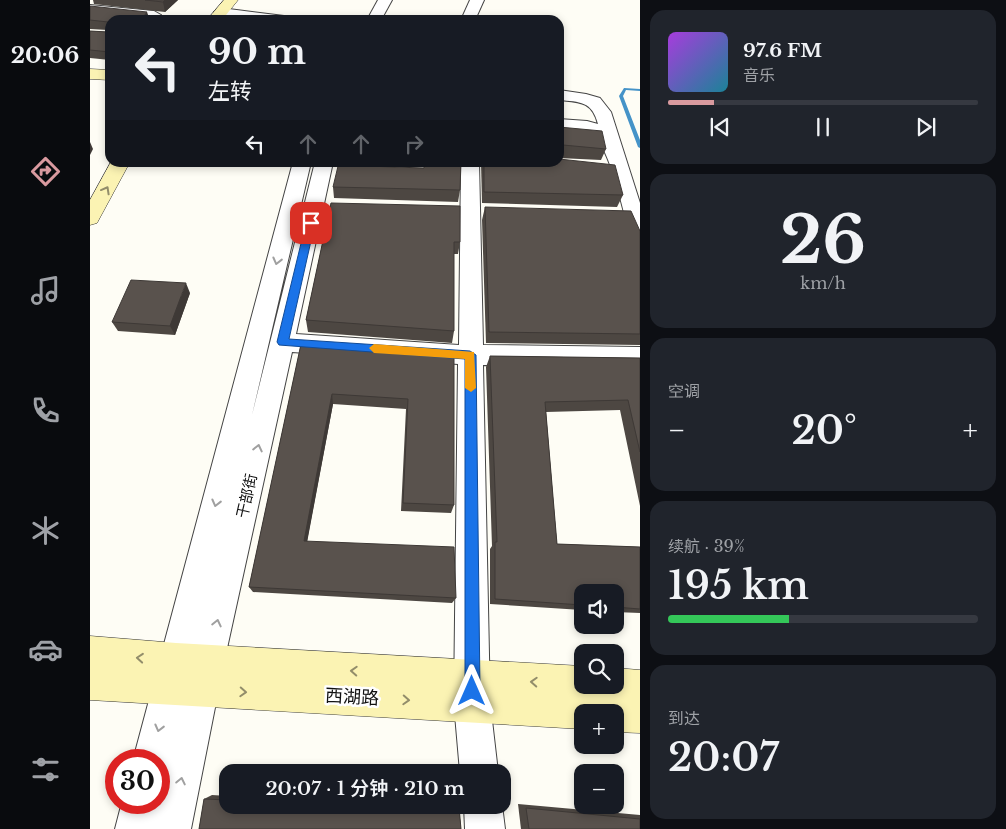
<!DOCTYPE html>
<html lang="zh">
<meta charset="utf-8">
<style>
body{margin:0;font-family:"Libre Baskerville","Noto Sans SC",serif;background:#20242c;color:#f1f3f6;height:100vh;display:flex;flex-direction:column;font-size:19px;white-space:nowrap}
*{box-sizing:border-box;margin:0}
p{font-size:16px;color:#9ea1a6}
.icon{flex:none;width:28px;height:28px;fill:none;stroke:currentColor;stroke-width:2;stroke-linecap:round;stroke-linejoin:round}
.map{position:relative;flex:1;overflow:hidden}
.side{display:flex;flex-direction:column;gap:10px;padding:10px;background:#0d0f14;width:366px}
.side>*{flex:none}
.guide{position:absolute;left:15px;top:15px;width:459px;height:152px;border-radius:15px;box-shadow:0 2px 8px #0003;background:#171b24;color:#f1f3f6;overflow:hidden}
.controls{position:absolute;left:484px;top:584px;display:grid;gap:10px}
.controls a{display:grid;place-items:center;width:50px;height:50px;border-radius:10px;background:#171b24;box-shadow:0 2px 8px #0003;font-size:25px}
.speed{position:absolute;left:15px;top:749px;display:flex;gap:10px;font-size:25px;font-weight:700;text-align:center}
.speed>*{display:grid;place-content:center;width:65px;height:65px;border-radius:50%;background:#171b24;box-shadow:0 2px 8px #0003;line-height:1}
.speed .limit{border:8px solid #d22;background:#fff;color:#111}
.pin{position:absolute;display:grid;place-items:center;width:42px;height:42px;color:#fff;margin:-21px;border-radius:10px;box-shadow:0 2px 8px #0006}
.me{position:absolute;width:55px;margin:-28px;rotate:0deg;stroke-linejoin:round;filter:drop-shadow(0 0 4px #0008)}
.turn{display:flex;align-items:center;gap:18px;height:105px;padding:0 20px;font-size:22px}
.turn .icon{width:65px;height:65px;stroke-width:2.5}
.turn b{display:block;font-size:35px;line-height:42px}
.lanes{display:flex;align-items:center;height:48px;padding:0 20px;background:#0003;justify-content:center;gap:25px;direction:ltr}
.lanes .off{opacity:.35}
.big{font-size:38px;font-weight:600;line-height:1.1}
.side .tile{flex:1;display:flex;flex-direction:column;justify-content:center;gap:8px;min-width:0;padding:0 18px;border-radius:15px;background:#20242c}
.side .dial{align-items:center;gap:0}
.dial b{font-size:65px;line-height:1}
.song{display:flex;align-items:center;gap:15px}
.cover{width:60px;height:60px;border-radius:8px;background:linear-gradient(135deg,hsl(280 70% 55%),hsl(190 70% 35%))}
.played{height:5px;border-radius:2px;background:linear-gradient(90deg,#d99a9f 15%,#363941 15%)}
.keys{display:flex;justify-content:space-around;direction:ltr}
.heat{display:flex;justify-content:space-between;align-items:center;font-size:28px;direction:ltr}
.charge{height:8px;border-radius:4px;background:linear-gradient(90deg,#34c759 39%,#363941 0)}
.trip{position:absolute;left:129px;top:764px;width:292px;height:50px;border-radius:15px;background:#171b24;box-shadow:0 2px 8px #0003;font-weight:600;line-height:50px;text-align:center}
main{display:flex;flex:1;min-height:0}
.tab-bar{display:flex;flex-direction:column;width:90px;justify-content:space-around;align-items:center;background:#090b0e;color:#9ea1a6}
.tab-bar .icon{width:35px;height:35px}
.tab-bar .current{color:#d99a9f}
.tab-bar b{font-size:22px;color:#f1f3f6}
.map>svg:first-child{display:block}
.lines{fill:none;stroke-linecap:round;stroke-linejoin:round}
.stream{fill:#4593c8;fill-rule:evenodd}
.street-casing{stroke:#444;stroke-width:2}
.secondary-casing{stroke:#333;stroke-width:1}
.street{fill:#fff;fill-rule:evenodd}
.secondary{fill:#fbf3b3;fill-rule:evenodd}
.wall{fill:#4d4742}
.shaded-wall{fill:#3e3936}
.building{fill:#59524d;stroke:#3e3936}
.oneway{stroke:#928d6a}
.oneway2{stroke:#a0a0a0}
.route{fill:#1a73e8;stroke:#114b97}
.slow{fill:#f59e0b}
.labels{text-anchor:middle;stroke-width:5;stroke-linejoin:round;paint-order:stroke}
.street-label{font-size:15px;fill:#111;stroke:#fff}
.near-street-label{font-size:18px;fill:#111;stroke:#fff}
</style>
<main>
<nav class="tab-bar">
<b>20:06</b>
<svg class="icon current" aria-label="directions" viewBox="0 0 24 24"><path d="M12 3l9 9-9 9-9-9zM9 14v-3h6M13 9l2 2-2 2"/></svg>
<svg class="icon" aria-label="music" viewBox="0 0 24 24"><path d="M9 18V5l10-2v13"/><circle cx="6" cy="18" r="3"/><circle cx="16" cy="16" r="3"/></svg>
<svg class="icon" aria-label="phone" viewBox="0 0 24 24"><path d="M5 4h4l2 5-3 2q2 4 5 5l2-3 5 2v4C11 20 4 13 5 4z"/></svg>
<svg class="icon" aria-label="climate" viewBox="0 0 24 24"><path d="M12 3v18M4 7l16 10M4 17L20 7"/></svg>
<svg class="icon" aria-label="car" viewBox="0 0 24 24"><path d="M5 17H2v-5l4-1 3-4h7l3 4 3 1v5h-3M9 17h6M6 11h13"/><circle cx="7" cy="17" r="2"/><circle cx="17" cy="17" r="2"/></svg>
<svg class="icon" aria-label="filters" viewBox="0 0 24 24"><path d="M4 7h16M4 17h16"/><circle cx="9" cy="7" r="2"/><circle cx="15" cy="17" r="2"/></svg>
</nav>
<div class="map">
<svg width="550" height="829" viewBox="0 0 550 829">
<rect width="100%" height="100%" fill="#fefdf5"/>
<g class="lines">
<!-- stream -->
<polygon class="stream" points="534,88 550,89 550,91 536,90 533,96 550,140 550,148 548,147 529,96"/>
<!-- street casing -->
<g class="street-casing">
<g id="street">
<polygon points="288,0 302,0 291,20 277,20"/>
<polygon points="380,0 394,0 385,20 371,20"/>
<polygon points="0,5 64,11 71,15 64,19 0,13"/>
<polygon points="131,8 194,16 201,20 162,20 126,15 124,12"/>
<path d="M469,90l27,4 14,4 11,14 29,91v40l-7,-2 -3,-5c-7,-25 -19,-86 -37,-101 -8,-7 -24,-5 -34,-6v-10l28,2 11,3c-6,-23 -18,-22 -39,-24z"/>
<polygon points="203,162 221,162 162,415 225,162 243,162 206,334 369,345 371,162 389,162 393,345 550,347 550,367 393,365 400,703 408,772 370,772 364,703 368,364 202,352 134,662 101,829 25,829 32,802 69,802 74,774 69,776 69,760 43,760"/>
<polygon points="374,805 412,805 415,829 375,829"/>
</g>
</g>
<!-- secondary casing -->
<g class="secondary-casing">
<g id="secondary">
<polygon points="134,0 148,0 132,20 117,20"/>
<polygon points="0,69 20,70 20,80 0,79"/>
<polygon points="21,162 40,162 7,223 0,225 0,200"/>
<polygon points="0,636 86,643 492,666 492,685 525,685 525,668 550,670 550,733 525,732 525,712 492,712 492,729 0,700"/>
</g>
</g>
<!-- street -->
<use href="#street" class="street"/>
<!-- secondary -->
<use href="#secondary" class="secondary"/>
</g>
<!-- wall -->
<g class="wall">
<polygon points="3,0 88,0 75,12 4,4"/>
<polygon points="0,6 20,20 20,60 0,58 0,31 18,32 18,30 0,29"/>
<polygon points="469,127 516,149 511,160 469,158"/>
<polygon points="391,162 469,162 533,195 527,207 392,203"/>
<polygon points="277,166 370,190 368,202 244,198 243,187"/>
<polygon points="241,203 370,242 368,254 364,254 364,331 362,343 218,332 216,320"/>
<polygon points="395,207 550,230 550,345 396,343 392,220"/>
<polygon points="100,293 85,335 28,331 22,322"/>
<polygon points="211,344 364,354 364,505 361,513 311,511 316,409 243,404 217,541 366,598 362,603 163,592 159,587"/>
<polygon points="400,356 550,358 550,506 530,410 456,412 467,544 550,547 550,613 525,612 525,592 492,592 492,610 400,604 400,549 402,546 396,367"/>
<polygon points="122,795 138,796 138,805 367,805 369,807 371,829 109,829 114,799"/>
<polygon points="428,804 550,815 550,829 431,829"/>
</g>
<!-- shaded-wall -->
<g class="shaded-wall">
<polygon points="75,0 88,0 75,12 73,2"/>
<polygon points="57,12 60,20 50,20"/>
<polygon points="0,142 3,149 0,155"/>
<polygon points="473,145 469,158 471,148"/>
<polygon points="96,283 100,293 85,335 80,326"/>
<polygon points="242,394 243,404 216,548 214,541"/>
</g>
<!-- building -->
<g class="building">
<polygon points="55,0 75,0 73,2"/>
<polygon points="0,6 57,12 50,20 20,20 20,52 0,50 0,31 18,32 18,22 0,20"/>
<polygon points="469,127 512,131 516,149 473,145 471,148 469,148"/>
<polygon points="469,159 525,165 533,195 394,192 394,162 469,162"/>
<polygon points="249,162 276,162 275,166 334,168 334,162 371,162 370,190 243,187"/>
<polygon points="241,203 370,206 370,242 364,242 364,331 216,320"/>
<polygon points="395,207 541,211 550,231 550,334 399,332"/>
<polygon points="41,280 96,283 80,326 22,322"/>
<polygon points="211,344 364,354 364,505 313,503 318,399 242,394 214,541 364,547 366,598 159,587"/>
<polygon points="400,356 550,358 550,452 538,400 455,402 467,544 550,547 550,609 525,607 525,592 492,592 492,605 405,599 405,542 407,542"/>
<polygon points="114,799 138,800 138,805 298,805 369,807 371,829 109,829"/>
<polygon points="436,808 550,819 550,829 439,829"/>
</g>
<!-- one-way arrows -->
<defs><path id="oneway-chevron" d="M-2-3.5L2.5 0L-2 3.5" fill="none" stroke-width="1.6" stroke-linecap="round" stroke-linejoin="round" transform="scale(1.25)"/></defs>
<g class="oneway">
<use href="#oneway-chevron" transform="translate(16 190) rotate(-61)"/>
<use href="#oneway-chevron" transform="translate(50 658) rotate(-175)"/>
<use href="#oneway-chevron" transform="translate(264 671) rotate(-177)"/>
<use href="#oneway-chevron" transform="translate(444 682) rotate(-177)"/>
<use href="#oneway-chevron" transform="translate(153 692) rotate(3)"/>
<use href="#oneway-chevron" transform="translate(316 700) rotate(3)"/>
</g>
<g class="oneway2">
<use href="#oneway-chevron" transform="translate(187 261) rotate(104)"/>
<use href="#oneway-chevron" transform="translate(168 448) rotate(-77)"/>
<use href="#oneway-chevron" transform="translate(126 503) rotate(104)"/>
<use href="#oneway-chevron" transform="translate(127 623) rotate(-77)"/>
<use href="#oneway-chevron" transform="translate(69 728) rotate(104)"/>
<use href="#oneway-chevron" transform="translate(91 781) rotate(-78)"/>
</g>
<!-- route -->
<polygon class="route" points="221,220 225,223 199,339 380,351 386,355 390,691 387,696 382,698 377,696 375,691 375,359 189,345 187,342 216,223"/>
<!-- slow -->
<polygon class="slow" points="284,344 384,352 386,388 381,392 375,388 375,359 284,353 279,348"/>
<g class="labels">
<!-- street labels -->
<g class="street-label">
<text transform="translate(157 496) rotate(-77)" y="5">干部街</text>
</g>
<!-- near-street labels -->
<g class="near-street-label">
<text transform="translate(262 697) rotate(3)" y="6">西湖路</text>
</g>
</g>
</svg>
<div class="controls">
<a><svg class="icon" aria-label="sound" viewBox="0 0 24 24"><path d="M4 9h4l5-4v14l-5-4H4zM17 9q2 3 0 6"/></svg></a>
<a><svg class="icon" aria-label="search" viewBox="0 0 24 24"><circle cx="10" cy="10" r="6"/><path d="M15 15l6 6"/></svg></a>
<a>+</a>
<a>−</a>
</div>
<div class="speed"><div class="limit">30</div></div>
<div class="pin" style="left:221px;top:223px;background:#d93025"><svg class="icon" aria-label="arrive" viewBox="0 0 24 24"><path d="M6 21V4h12l-3 4 3 4H6"/></svg></div>
<svg class="me" style="left:382px;top:691px" viewBox="-20 -20 40 40"><path d="M0-17L14 15 0 8-14 15z" fill="#1a73e8" stroke="#fff" stroke-width="4"/></svg>
<div class="trip">20:07 · 1 分钟 · 210 m</div>
<div class="guide">
<div class="turn"><svg class="icon" aria-label="left" viewBox="0 0 24 24"><path d="M17 20v-9H6M10 6l-5 5 5 5"/></svg><div><b>90 m</b>左转</div></div>
<div class="lanes"><svg class="icon" aria-label="left" viewBox="0 0 24 24"><path d="M17 20v-9H6M10 6l-5 5 5 5"/></svg><svg class="icon off" aria-label="ahead" viewBox="0 0 24 24"><path d="M12 20V5M6 11l6-6 6 6"/></svg><svg class="icon off" aria-label="ahead" viewBox="0 0 24 24"><path d="M12 20V5M6 11l6-6 6 6"/></svg><svg class="icon off" aria-label="right" viewBox="0 0 24 24"><path d="M7 20v-9h11M14 6l5 5-5 5"/></svg></div>
</div>
</div>
<section class="side">
<div class="tile">
<div class="song"><i class="cover"></i><div><b>97.6 FM</b><p>音乐</p></div></div>
<div class="played"></div>
<div class="keys"><svg class="icon" aria-label="previous" viewBox="0 0 24 24"><path d="M18 5L8 12l10 7zM5 5v14"/></svg><svg class="icon" aria-label="pause" viewBox="0 0 24 24"><path d="M8 5v14M16 5v14"/></svg><svg class="icon" aria-label="next" viewBox="0 0 24 24"><path d="M6 5l10 7-10 7zM19 5v14"/></svg></div>
</div>
<div class="tile dial"><b>26</b><p>km/h</p></div>
<div class="tile"><p>空调</p>
<div class="heat"><a>−</a><b class="big">20°</b><a>+</a></div>
</div>
<div class="tile"><p>续航 · 39%</p><b class="big">195 km</b><div class="charge"></div></div>
<div class="tile"><p>到达</p><b class="big">20:07</b></div>
</section>
</main>
